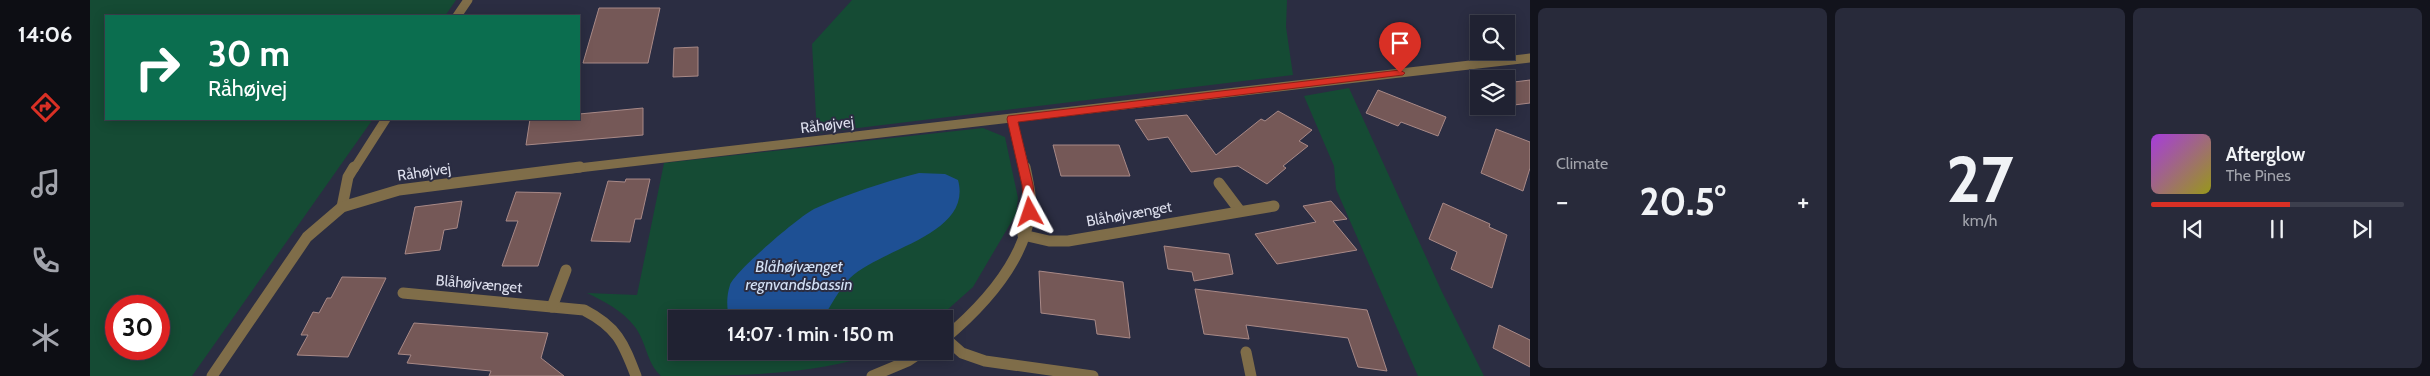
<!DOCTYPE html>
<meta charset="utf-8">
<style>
body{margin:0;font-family:Cabin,sans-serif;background:#282a3a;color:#f1f3f6;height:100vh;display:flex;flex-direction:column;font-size:19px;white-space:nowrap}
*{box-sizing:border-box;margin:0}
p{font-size:16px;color:#a2a4ac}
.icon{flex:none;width:28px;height:28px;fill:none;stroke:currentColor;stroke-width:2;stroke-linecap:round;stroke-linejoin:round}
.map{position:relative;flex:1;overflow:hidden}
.details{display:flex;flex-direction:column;gap:8px;padding:8px;background:#12131c;width:900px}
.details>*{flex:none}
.top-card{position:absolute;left:15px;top:15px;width:475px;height:105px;border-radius:0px;box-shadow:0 2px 12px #0003,0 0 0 1px #3d3f4d;background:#0b6e4f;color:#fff;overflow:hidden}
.buttons{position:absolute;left:1380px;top:15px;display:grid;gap:10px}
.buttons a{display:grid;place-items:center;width:45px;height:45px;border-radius:0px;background:#202232;box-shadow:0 2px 12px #0003,0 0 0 1px #3d3f4d;font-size:25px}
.speed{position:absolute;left:15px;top:295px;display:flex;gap:10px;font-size:25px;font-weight:700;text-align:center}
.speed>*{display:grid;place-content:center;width:65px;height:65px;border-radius:50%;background:#202232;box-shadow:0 2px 12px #0003,0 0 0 1px #3d3f4d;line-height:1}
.speed .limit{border:8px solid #d22;background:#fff;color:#111}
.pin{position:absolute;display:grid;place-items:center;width:42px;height:42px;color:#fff;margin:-51px -21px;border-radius:50% 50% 50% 0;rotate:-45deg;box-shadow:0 0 5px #0007}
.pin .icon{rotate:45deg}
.me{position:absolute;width:55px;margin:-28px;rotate:355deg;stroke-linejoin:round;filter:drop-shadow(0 0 4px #0008)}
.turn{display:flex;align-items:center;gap:18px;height:105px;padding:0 20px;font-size:22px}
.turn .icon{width:65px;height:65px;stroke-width:2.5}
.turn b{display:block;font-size:35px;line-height:42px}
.big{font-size:38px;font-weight:700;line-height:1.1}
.details .widget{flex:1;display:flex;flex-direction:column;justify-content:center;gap:8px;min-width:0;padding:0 18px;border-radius:8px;background:#282a3a}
.details .dial{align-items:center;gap:0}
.dial b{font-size:65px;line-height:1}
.song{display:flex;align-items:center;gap:15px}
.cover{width:60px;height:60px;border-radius:8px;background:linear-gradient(135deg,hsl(280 70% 55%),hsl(60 70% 35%))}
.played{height:5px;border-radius:2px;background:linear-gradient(90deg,#d93025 55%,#3d3f4d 55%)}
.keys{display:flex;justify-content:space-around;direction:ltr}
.heat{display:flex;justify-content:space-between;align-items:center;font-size:28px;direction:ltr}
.details .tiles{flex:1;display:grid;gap:8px;grid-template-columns:repeat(3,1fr)}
.trip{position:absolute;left:578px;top:310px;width:285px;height:50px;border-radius:0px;background:#202232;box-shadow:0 2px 12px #0003,0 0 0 1px #3d3f4d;font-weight:700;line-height:50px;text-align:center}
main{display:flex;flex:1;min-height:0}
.tab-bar{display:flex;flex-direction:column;width:90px;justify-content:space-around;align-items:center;background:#0d0e14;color:#a2a4ac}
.tab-bar .icon{width:35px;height:35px}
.tab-bar .current{color:#d93025}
.tab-bar b{font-size:22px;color:#f1f3f6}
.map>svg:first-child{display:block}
.green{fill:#154b34;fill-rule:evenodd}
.water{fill:#1e5094}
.building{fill:#755857;stroke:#a88987}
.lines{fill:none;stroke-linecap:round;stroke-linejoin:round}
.minor-far1{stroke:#7f6d49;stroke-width:9}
.minor{stroke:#7f6d49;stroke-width:11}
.route{fill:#d93025;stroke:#8d1f18}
.labels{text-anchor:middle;stroke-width:4;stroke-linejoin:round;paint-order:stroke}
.street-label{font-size:15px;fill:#dddfed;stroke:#2b2d42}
.water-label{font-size:16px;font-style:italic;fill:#d4e2f6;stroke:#2b2d42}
</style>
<main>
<nav class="tab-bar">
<b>14:06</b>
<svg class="icon current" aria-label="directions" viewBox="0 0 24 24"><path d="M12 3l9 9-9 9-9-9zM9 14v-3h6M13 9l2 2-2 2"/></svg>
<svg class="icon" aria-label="music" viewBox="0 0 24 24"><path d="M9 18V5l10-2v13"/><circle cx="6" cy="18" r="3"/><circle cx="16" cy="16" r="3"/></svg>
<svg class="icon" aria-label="phone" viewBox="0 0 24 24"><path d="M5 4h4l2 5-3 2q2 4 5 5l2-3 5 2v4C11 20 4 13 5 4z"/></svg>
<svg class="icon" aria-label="climate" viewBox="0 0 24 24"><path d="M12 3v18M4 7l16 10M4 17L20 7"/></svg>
</nav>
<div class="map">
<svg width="1440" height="376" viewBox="0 0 1440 376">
<rect width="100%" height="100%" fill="#2b2d42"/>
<!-- green -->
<g class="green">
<path d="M0,0h366l-11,16h-339v103h267l-181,257h-102zM26,306h43v43h-43z"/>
<polygon points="762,0 1197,0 1196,27 1203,75 727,133 722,44"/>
<polygon points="1259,88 1352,292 1394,376 1328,376 1246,189 1244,166 1214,96"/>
<path d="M893,128l22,9 13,61 -2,16 -43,73 -36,32h-261v32h207c-65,25 -151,25 -222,25 -15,-14 -14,-33 -26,-49 -13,-17 -30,-25 -48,-34l50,2 27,-132z"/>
</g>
<!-- water -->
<path class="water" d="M829,173l26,1 13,6c15,55 -77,68 -108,98 -11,11 -19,28 -28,41h-93c-2,-11 -3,-22 1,-34 5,-14 70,-69 84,-76 33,-15 70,-27 105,-36z"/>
<!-- building -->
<g class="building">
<polygon points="509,8 570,8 558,63 493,63"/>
<polygon points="608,47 608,76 583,77 584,48"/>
<polygon points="1440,80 1440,103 1416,106 1416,83"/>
<polygon points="1288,90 1356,117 1348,136 1311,122 1308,126 1276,113"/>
<polygon points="553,108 553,135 436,145 440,119 489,119 489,114"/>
<polygon points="1188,111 1222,130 1209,141 1218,146 1193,166 1196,168 1177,184 1148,166 1101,172 1078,137 1058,140 1045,120 1097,115 1126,155 1171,119 1175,121"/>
<polygon points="1406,129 1440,142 1440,168 1433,191 1391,173"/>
<polygon points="963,145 1029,145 1040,176 971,176"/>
<polygon points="536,179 560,179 551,219 545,219 540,242 501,241 518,181 535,182"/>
<polygon points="426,192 471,193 448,266 412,266 428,221 416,221"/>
<polygon points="372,201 367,228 354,230 350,250 315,254 325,207"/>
<polygon points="1241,201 1257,219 1243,221 1267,250 1187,264 1165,234 1226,222 1213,206"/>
<polygon points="1353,203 1400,224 1399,227 1417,235 1402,288 1361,269 1367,252 1339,239"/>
<polygon points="1074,246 1139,254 1143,274 1104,281 1102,272 1078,269"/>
<polygon points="949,271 1033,282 1040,338 1007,334 1005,320 951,313"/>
<polygon points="252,277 296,278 258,357 207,355 218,335 211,335 223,312 229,313 237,298 241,298"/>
<polygon points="1105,289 1277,310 1297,371 1268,367 1258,338 1156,325 1159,339 1114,334"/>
<polygon points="324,323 458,333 451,358 474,376 399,376 401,371 317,363 321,355 308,354"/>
<polygon points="1409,325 1440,340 1440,367 1403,348"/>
</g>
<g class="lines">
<!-- minor-far1 -->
<g class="minor-far1">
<polyline points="367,16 378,0"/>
<polyline points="922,119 935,169"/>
<polyline points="264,169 296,119"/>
<polyline points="480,169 1440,58"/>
</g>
<!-- minor -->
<g class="minor">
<polyline points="1129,183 1150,211"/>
<polyline points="252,207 258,177 264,167"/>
<polyline points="933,235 959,241 978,241 1184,206"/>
<path d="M313,293l181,17c33,17 39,32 52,66"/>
<polyline points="462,307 476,270"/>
<polyline points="855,338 872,353 895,361 1003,376"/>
<path d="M854,339c37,-31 79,-76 86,-126 2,-15 -2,-31 -5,-46"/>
<polyline points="1156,352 1161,376"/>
<polyline points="122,376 217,237 252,207 309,190 490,167"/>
<polyline points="782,376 818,361 833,351"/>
</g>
</g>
<!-- route -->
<polygon class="route" points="1310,70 1315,73 1313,75 928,122 943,185 946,212 940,216 934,212 932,185 917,119 918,116"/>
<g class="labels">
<!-- street labels -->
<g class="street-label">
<text transform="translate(737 125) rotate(-7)" y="5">Råhøjvej</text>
<text transform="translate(334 172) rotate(-8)" y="5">Råhøjvej</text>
<text transform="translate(1039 214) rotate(-10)" y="5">Blåhøjvænget</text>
<text transform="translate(389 284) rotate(5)" y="5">Blåhøjvænget</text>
</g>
<!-- water labels -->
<g class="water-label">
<text x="709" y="272">Blåhøjvænget<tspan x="709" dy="18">regnvandsbassin</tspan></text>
</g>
</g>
</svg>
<div class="buttons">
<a><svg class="icon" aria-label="search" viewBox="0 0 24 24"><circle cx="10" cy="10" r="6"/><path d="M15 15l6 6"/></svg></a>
<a><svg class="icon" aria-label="layers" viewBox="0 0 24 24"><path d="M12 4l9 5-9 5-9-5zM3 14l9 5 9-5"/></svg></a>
</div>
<div class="speed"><div class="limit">30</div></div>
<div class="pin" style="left:1310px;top:73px;background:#d93025"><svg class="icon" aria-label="arrive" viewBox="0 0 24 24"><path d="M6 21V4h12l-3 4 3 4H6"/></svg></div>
<svg class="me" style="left:940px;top:212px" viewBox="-20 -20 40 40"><path d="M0-17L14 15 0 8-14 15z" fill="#d93025" stroke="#fff" stroke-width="4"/></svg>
<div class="trip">14:07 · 1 min · 150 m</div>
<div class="top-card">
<div class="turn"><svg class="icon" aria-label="right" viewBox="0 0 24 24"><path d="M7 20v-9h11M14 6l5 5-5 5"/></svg><div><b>30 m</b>Råhøjvej</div></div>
</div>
</div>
<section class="details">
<div class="tiles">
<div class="widget"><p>Climate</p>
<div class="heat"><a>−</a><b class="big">20.5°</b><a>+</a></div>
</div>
<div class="widget dial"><b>27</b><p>km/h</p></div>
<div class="widget">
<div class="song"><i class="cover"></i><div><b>Afterglow</b><p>The Pines</p></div></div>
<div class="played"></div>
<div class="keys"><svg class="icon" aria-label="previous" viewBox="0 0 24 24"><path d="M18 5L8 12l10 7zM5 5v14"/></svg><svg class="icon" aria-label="pause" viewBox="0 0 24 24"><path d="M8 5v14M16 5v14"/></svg><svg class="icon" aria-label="next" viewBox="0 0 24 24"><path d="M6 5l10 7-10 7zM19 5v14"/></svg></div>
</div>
</div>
</section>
</main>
